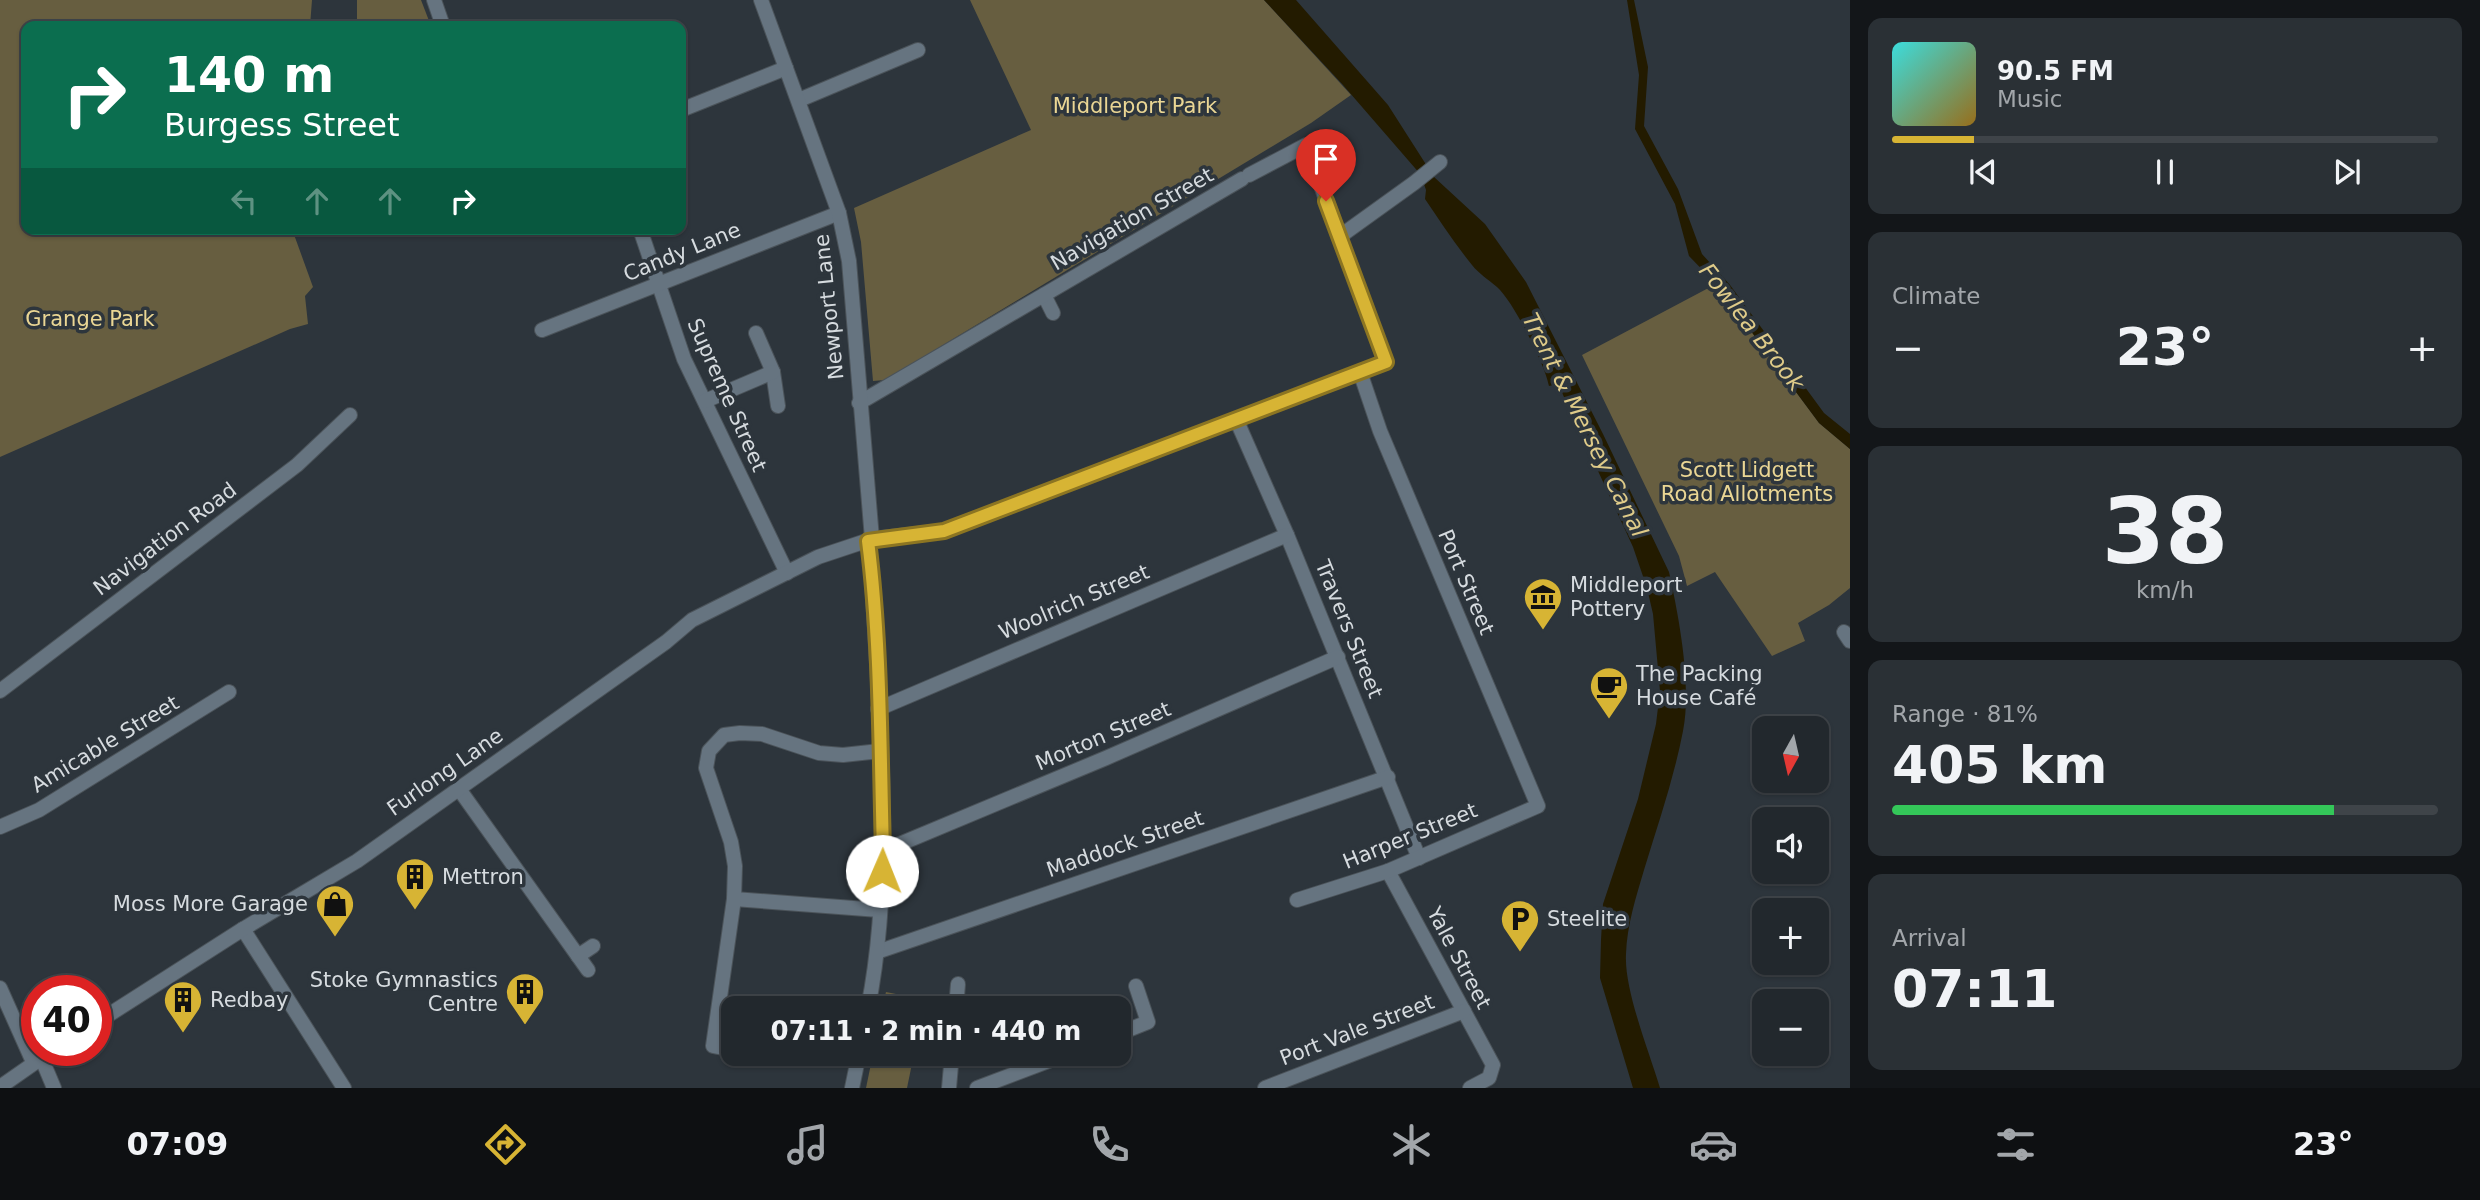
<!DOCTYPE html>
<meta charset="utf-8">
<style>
body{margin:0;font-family:"DejaVu Sans",sans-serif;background:#2a3035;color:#f1f3f6;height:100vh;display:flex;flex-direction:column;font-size:26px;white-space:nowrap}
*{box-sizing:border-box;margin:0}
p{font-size:23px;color:#a2a6aa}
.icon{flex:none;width:38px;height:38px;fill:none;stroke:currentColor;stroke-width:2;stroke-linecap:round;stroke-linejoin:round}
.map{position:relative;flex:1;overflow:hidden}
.sheet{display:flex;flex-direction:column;gap:18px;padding:18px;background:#131619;width:630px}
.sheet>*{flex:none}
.top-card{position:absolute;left:21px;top:21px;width:665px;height:214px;border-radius:14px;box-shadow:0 2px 5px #0004,0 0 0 2px #3f4449;background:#0b6e4f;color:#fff;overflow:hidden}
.needle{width:46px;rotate:188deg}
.tools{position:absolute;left:1752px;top:716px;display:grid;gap:14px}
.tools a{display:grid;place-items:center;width:77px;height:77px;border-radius:14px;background:#22282d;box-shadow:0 2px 5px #0004,0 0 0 2px #3f4449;font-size:35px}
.speed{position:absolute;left:21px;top:975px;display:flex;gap:14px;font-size:35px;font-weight:700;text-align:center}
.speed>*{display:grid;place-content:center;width:91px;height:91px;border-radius:50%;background:#22282d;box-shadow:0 2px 5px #0004,0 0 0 2px #3f4449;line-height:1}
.speed .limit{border:10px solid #d22;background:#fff;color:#111}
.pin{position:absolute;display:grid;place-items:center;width:60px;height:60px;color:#fff;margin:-72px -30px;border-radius:50% 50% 50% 0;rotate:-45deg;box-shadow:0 0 7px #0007}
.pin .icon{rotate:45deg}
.me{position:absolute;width:77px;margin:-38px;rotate:1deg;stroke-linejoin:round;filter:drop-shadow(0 0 5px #0008)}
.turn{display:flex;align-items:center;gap:24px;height:147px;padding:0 28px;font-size:32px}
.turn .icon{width:91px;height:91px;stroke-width:2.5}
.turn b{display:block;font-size:49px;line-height:60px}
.lanes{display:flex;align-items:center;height:66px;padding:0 28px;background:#0003;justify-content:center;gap:35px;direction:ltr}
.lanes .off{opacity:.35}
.big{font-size:52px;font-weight:700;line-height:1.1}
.sheet .card{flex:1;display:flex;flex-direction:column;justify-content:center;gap:10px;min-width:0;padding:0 24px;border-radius:14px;background:#2a3035}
.sheet .dial{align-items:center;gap:0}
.dial b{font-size:91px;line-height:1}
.song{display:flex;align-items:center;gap:21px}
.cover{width:84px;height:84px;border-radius:10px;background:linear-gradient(135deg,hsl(180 70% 55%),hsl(40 70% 35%))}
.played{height:7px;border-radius:4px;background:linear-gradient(90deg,#d7b434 15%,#3f4449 15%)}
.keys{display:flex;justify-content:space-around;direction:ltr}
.heat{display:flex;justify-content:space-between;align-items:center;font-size:38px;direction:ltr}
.charge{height:10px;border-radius:5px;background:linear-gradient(90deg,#34c759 81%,#3f4449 0)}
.trip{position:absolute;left:721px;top:996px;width:410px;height:70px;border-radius:14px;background:#22282d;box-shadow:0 2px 5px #0004,0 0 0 2px #3f4449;font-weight:700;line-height:70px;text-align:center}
.tab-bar{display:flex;height:112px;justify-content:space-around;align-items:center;background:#0e1012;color:#a2a6aa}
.tab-bar .icon{width:49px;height:49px}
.tab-bar .selected{color:#d7b434}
.tab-bar b{font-size:32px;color:#f1f3f6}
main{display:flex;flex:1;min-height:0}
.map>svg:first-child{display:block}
.green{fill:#675e40}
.water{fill:#231b00}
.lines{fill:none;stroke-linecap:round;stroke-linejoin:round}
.minor-casing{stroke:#4b5359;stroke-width:16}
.tertiary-casing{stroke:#4b5359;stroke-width:16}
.minor{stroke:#667480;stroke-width:14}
.tertiary{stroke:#667480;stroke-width:14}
.route-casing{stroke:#8c7522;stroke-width:18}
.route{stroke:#d7b434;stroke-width:12}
.labels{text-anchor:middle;stroke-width:7;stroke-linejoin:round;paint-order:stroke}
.park-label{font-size:21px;fill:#ead694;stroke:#2d353c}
.street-label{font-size:21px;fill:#d6dbdf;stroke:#2d353c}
.poi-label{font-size:21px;fill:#d6dbdf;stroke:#2d353c;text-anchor:start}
.water-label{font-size:23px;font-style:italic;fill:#dfcb89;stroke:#2d353c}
</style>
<main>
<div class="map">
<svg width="1850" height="1088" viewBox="0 0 1850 1088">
<rect width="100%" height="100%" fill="#2d353c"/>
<!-- green -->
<g class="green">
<polygon points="0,0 312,0 310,26 26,26 26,229 292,229 313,287 305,296 308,324 290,329 0,457"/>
<polygon points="357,0 421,0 431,26 357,26"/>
<polygon points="970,0 1264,0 1351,95 1311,123 885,380 873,381 861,242 854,208 1031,130"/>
<polygon points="1716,284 1819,423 1850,449 1850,588 1829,605 1798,623 1805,641 1772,656 1715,572 1687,586 1679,556 1582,355"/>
<polygon points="886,992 926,1000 924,1008 882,1008"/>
<polygon points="873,1054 914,1054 907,1088 866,1088"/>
</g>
<!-- water -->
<g class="water">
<path d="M1264,0h32l92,105 46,72 51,47 41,58 77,152 66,138c10,45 23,114 14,159 -9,47 -25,93 -39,139 -8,27 -17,55 -18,84 -2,36 23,97 34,134h-27l-33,-110 1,-38 2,-36 35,-105 18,-75 4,-33 -7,-77 -6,-26 -14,-41 -75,-163 -9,2c-4,-22 -36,-85 -52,-99 -9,-8 -18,-13 -25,-22 -17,-21 -32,-44 -47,-66l1,-9 -5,-15 -78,-90z"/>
<polygon points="1627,0 1634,0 1648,67 1644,126 1678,189 1702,254 1730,285 1824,413 1850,434 1850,449 1819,423 1716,284 1689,256 1675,204 1635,129 1639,75"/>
</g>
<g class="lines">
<!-- minor casing -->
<g class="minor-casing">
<g id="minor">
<polyline points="434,0 443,26"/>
<polyline points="799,100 918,50"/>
<polyline points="681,110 786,68"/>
<polyline points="640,229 684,359 787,573"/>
<polyline points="1339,237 1414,183 1440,162"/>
<polyline points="1044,295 1053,313"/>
<polyline points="542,330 839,213"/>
<polyline points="756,333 773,372 778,406"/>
<polyline points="705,401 773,372"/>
<polyline points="859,403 1242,179"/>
<polyline points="1236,419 1287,535 1419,858"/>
<polyline points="1844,632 1850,641"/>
<polyline points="0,691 297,465 350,415"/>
<polyline points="878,709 1287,535"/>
<polyline points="459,789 588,970"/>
<polyline points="0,827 39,810 229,692"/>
<polyline points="883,851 1106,758 1338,657"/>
<polyline points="1388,871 1493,1065 1489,1078 1470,1088"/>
<polyline points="734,899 879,910"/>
<polyline points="1297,900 1388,871 1538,806 1380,431 1360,372"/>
<polyline points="243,929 344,1088"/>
<polyline points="877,952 1388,777"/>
<polyline points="578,956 593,946"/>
<polyline points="0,988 33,1062"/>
<polyline points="956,1008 958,984"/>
<polyline points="96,1023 243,929 357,861 666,642 692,620 818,557 872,539 944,531 1386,362 1306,145 1249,175"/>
<polyline points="1118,1034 1148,1022 1136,986"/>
<polyline points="733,1050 713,1046 734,899 735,866 731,842 706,768 709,751 724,735 740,733 762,734 819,753 843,755 880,751"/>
<polyline points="755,1054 765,1055"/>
<polyline points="41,1057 54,1088"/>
<polyline points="0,1087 53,1050"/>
<polyline points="949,1088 952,1054"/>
<polyline points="977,1088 1067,1054"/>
<polyline points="1265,1088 1464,1011"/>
</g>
</g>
<!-- tertiary casing -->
<g class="tertiary-casing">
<g id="tertiary">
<polyline points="761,0 839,213 849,261 872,539"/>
<path d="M868,541l4,36c7,138 23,295 -4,431"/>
<polyline points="852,1088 859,1054"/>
</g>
</g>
<!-- minor -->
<use href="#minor" class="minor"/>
<!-- tertiary -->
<use href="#tertiary" class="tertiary"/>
</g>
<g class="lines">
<!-- route casing -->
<g class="route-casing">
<path id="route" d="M882,871l1,-20c-3,-103 -2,-208 -15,-310l76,-10 442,-169 -60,-161"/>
</g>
<!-- route -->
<use href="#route" class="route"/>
</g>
<!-- icons -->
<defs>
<g id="museum-pin" transform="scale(2.0125)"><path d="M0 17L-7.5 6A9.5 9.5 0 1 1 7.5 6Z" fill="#d7b434" stroke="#2d353c"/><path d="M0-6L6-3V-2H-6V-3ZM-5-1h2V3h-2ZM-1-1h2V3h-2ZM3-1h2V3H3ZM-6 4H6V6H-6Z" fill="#111"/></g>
<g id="cafe-pin" transform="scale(2.0125)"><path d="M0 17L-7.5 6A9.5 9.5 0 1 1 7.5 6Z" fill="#d7b434" stroke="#2d353c"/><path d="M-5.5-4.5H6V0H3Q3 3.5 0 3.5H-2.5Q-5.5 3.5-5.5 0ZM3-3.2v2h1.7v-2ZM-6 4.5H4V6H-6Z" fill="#111"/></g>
<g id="building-pin" transform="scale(2.0125)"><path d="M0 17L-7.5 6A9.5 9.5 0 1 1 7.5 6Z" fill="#d7b434" stroke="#2d353c"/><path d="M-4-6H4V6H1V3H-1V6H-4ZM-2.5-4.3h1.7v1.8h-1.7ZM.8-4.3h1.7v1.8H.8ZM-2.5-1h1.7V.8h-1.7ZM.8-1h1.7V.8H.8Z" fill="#111"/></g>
<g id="shop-pin" transform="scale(2.0125)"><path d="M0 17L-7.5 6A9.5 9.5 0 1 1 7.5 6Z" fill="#d7b434" stroke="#2d353c"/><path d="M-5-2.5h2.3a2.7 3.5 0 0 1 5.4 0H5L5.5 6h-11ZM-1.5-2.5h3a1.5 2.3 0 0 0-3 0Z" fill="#111"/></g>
<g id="parking-pin" transform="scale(2.0125)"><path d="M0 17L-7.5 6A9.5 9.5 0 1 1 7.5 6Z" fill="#d7b434" stroke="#2d353c"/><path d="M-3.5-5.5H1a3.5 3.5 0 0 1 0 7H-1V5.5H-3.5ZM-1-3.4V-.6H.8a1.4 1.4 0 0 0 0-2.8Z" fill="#111"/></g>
</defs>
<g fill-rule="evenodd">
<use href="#museum-pin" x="1543" y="597"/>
<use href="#cafe-pin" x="1609" y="686"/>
<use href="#building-pin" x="415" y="877"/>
<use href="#shop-pin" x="335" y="904"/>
<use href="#parking-pin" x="1520" y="919"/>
<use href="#building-pin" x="525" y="992"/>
<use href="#building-pin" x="183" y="1000"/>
</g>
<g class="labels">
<!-- park labels -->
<g class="park-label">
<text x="1135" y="113">Middleport Park</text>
<text x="90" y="326">Grange Park</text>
<text x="1747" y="477">Scott Lidgett<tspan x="1747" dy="24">Road Allotments</tspan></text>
</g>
<!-- street labels -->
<g class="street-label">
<text transform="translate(1132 219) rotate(-30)" y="7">Navigation Street</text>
<text transform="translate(682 252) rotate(-22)" y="7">Candy Lane</text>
<text transform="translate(829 307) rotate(-96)" y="7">Newport Lane</text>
<text transform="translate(727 395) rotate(66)" y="7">Supreme Street</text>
<text transform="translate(165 539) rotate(-37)" y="7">Navigation Road</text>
<text transform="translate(1466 582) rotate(67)" y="7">Port Street</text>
<text transform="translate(1074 602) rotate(-23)" y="7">Woolrich Street</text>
<text transform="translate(1349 629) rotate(68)" y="7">Travers Street</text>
<text transform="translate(1103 736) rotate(-23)" y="7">Morton Street</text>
<text transform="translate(105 744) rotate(-31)" y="7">Amicable Street</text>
<text transform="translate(445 772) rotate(-35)" y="7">Furlong Lane</text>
<text transform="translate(1410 836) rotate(-22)" y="7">Harper Street</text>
<text transform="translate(1125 844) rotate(-19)" y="7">Maddock Street</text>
<text transform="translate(1459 958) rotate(62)" y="7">Yale Street</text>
<text transform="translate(1357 1030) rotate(-21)" y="7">Port Vale Street</text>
</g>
<!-- poi labels -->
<g class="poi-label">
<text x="1570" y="592">Middleport<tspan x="1570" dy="24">Pottery</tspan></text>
<text x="1636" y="681">The Packing<tspan x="1636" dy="24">House Café</tspan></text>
<text x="442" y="884">Mettron</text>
<text x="308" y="911" text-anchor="end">Moss More Garage</text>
<text x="1547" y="926">Steelite</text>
<text x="498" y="987" text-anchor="end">Stoke Gymnastics<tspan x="498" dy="24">Centre</tspan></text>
<text x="210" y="1007">Redbay</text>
</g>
<!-- water labels -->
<g class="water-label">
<text transform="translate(1752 327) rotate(52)" y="8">Fowlea Brook</text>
<text transform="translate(1585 425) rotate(63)" y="8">Trent &amp; Mersey Canal</text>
</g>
</g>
</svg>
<div class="tools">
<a><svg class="needle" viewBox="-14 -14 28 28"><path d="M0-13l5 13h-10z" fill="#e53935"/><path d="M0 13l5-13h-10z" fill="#a2a6aa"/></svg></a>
<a><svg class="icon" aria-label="sound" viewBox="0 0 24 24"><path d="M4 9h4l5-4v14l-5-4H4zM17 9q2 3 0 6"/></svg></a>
<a>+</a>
<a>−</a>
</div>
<div class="speed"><div class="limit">40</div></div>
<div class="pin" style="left:1326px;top:201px;background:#d93025"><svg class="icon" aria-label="arrive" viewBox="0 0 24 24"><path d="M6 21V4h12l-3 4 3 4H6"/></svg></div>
<svg class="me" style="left:882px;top:871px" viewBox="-20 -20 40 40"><circle r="19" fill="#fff"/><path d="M0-13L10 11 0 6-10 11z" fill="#d7b434"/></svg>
<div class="trip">07:11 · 2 min · 440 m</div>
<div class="top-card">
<div class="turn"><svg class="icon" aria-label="right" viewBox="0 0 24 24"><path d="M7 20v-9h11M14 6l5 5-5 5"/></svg><div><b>140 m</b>Burgess Street</div></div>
<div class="lanes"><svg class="icon off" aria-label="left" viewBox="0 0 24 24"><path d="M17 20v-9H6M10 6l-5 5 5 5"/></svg><svg class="icon off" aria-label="ahead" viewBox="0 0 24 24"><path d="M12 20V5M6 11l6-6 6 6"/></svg><svg class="icon off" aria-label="ahead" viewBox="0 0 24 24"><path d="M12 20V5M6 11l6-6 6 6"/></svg><svg class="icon" aria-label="right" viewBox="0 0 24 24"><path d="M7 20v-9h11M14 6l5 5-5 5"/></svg></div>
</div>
</div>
<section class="sheet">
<div class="card">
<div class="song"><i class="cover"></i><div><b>90.5 FM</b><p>Music</p></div></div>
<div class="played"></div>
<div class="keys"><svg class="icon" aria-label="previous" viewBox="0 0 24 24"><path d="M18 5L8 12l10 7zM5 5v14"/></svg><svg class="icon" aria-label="pause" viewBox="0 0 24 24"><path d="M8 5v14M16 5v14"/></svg><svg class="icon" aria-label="next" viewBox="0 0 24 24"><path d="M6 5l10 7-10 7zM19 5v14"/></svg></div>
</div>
<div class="card"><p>Climate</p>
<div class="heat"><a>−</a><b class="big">23°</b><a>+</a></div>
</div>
<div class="card dial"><b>38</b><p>km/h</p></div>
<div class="card"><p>Range · 81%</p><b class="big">405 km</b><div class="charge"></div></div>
<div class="card"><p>Arrival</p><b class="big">07:11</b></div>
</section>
</main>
<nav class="tab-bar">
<b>07:09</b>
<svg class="icon selected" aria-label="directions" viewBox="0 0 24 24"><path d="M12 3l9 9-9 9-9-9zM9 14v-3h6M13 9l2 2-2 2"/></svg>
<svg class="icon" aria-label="music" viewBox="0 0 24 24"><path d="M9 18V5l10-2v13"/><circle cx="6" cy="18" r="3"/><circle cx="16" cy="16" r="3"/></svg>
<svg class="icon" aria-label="phone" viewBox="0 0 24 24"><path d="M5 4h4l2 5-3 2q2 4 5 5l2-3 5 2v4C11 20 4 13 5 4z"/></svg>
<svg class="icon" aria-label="climate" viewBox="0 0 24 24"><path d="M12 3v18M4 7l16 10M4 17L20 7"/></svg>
<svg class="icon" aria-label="car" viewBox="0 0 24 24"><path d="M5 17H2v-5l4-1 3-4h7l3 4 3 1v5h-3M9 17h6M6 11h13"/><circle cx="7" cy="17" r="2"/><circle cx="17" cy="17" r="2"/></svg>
<svg class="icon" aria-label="filters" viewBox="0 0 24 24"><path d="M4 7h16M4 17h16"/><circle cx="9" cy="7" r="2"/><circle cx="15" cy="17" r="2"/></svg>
<b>23°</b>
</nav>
